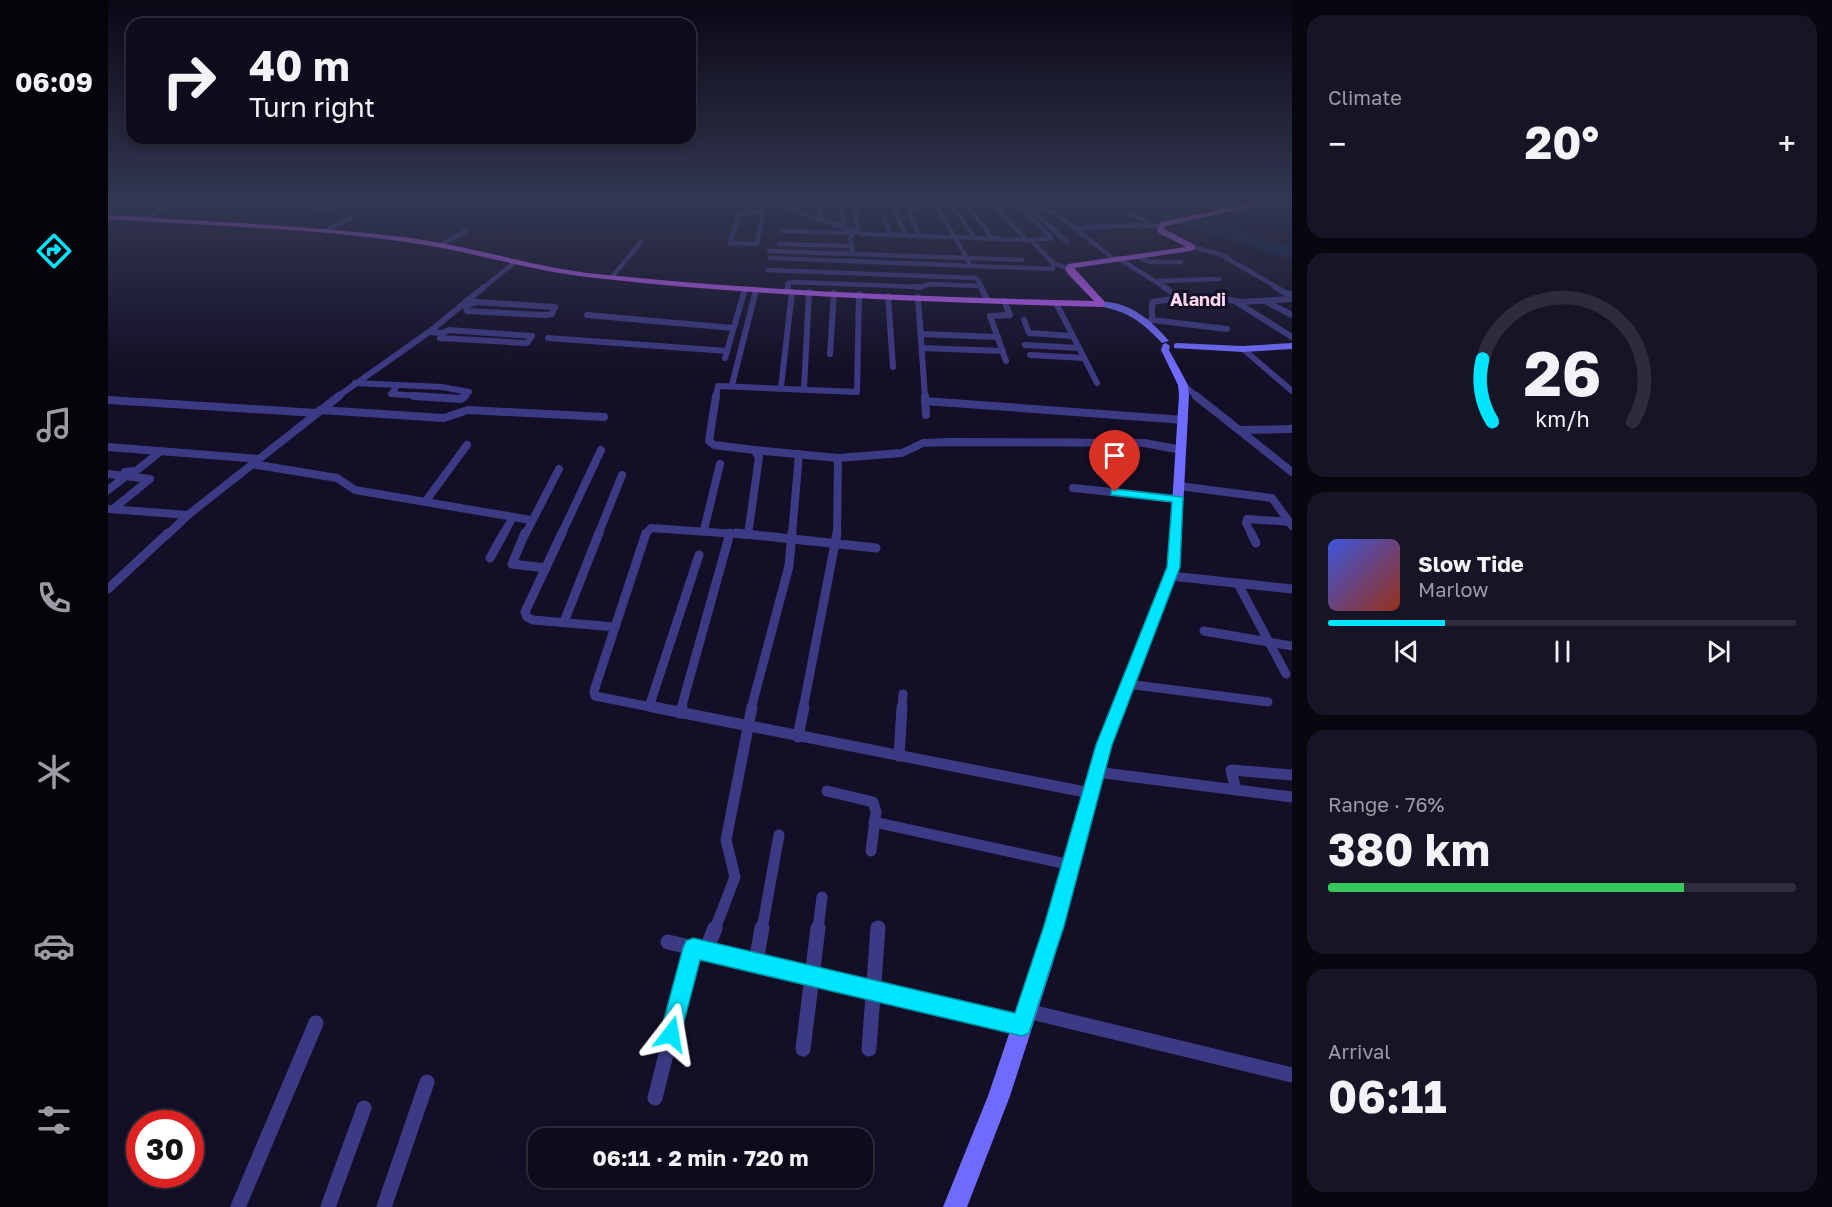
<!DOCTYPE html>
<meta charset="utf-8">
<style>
body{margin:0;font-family:"Golos Text",sans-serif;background:#171425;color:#f1f3f6;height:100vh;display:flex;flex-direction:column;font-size:22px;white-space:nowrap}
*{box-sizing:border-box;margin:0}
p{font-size:20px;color:#9b9ba3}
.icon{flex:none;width:33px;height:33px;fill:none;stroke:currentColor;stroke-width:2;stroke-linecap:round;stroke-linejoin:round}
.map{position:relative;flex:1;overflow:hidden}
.side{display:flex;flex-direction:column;gap:15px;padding:15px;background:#08060f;width:540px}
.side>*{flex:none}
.guide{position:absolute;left:18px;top:18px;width:570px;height:126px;border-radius:18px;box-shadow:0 3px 9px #0003,0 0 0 2px #2e2b3b;background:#0e0b1c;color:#f1f3f6;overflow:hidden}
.speed{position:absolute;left:18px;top:1110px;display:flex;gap:12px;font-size:30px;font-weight:700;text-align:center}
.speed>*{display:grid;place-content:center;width:78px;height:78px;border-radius:50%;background:#0e0b1c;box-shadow:0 3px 9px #0003,0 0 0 2px #2e2b3b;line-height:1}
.speed .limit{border:9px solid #d22;background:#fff;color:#111}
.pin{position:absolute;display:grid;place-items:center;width:51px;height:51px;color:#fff;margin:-62px -26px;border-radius:50% 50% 50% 0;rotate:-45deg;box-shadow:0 0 6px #0007}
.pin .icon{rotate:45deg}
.me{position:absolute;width:66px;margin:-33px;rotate:14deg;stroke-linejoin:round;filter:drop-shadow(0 0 4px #0008)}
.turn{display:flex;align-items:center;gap:21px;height:126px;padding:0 24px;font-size:27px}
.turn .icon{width:78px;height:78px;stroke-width:2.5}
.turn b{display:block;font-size:42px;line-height:51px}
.big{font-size:45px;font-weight:700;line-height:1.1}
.side .widget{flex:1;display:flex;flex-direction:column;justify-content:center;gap:9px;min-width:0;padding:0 21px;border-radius:18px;background:#171425}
.side .dial{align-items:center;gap:0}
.dial svg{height:156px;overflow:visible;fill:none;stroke:#2e2b3b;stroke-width:7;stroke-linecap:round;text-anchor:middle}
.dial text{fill:#f1f3f6;stroke:none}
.song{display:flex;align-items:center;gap:18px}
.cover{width:72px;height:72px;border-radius:9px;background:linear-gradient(135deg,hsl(230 70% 55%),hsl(10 70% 35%))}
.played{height:6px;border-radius:3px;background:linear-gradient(90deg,#00e5ff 25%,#2e2b3b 25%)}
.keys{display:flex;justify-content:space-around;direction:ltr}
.heat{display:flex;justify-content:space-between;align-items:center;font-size:33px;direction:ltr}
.charge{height:9px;border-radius:4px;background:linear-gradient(90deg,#34c759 76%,#2e2b3b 0)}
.trip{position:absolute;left:420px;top:1128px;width:345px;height:60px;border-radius:18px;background:#0e0b1c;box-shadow:0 3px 9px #0003,0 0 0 2px #2e2b3b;font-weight:700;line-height:60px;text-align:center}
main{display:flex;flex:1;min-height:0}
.tabs{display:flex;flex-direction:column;width:108px;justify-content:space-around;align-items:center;background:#06040b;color:#9b9ba3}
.tabs .icon{width:42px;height:42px}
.tabs .on{color:#00e5ff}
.tabs b{font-size:27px;color:#f1f3f6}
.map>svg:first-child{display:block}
.water{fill:#0a1f44}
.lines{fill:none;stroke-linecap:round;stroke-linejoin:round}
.street-far5{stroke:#3d3a85;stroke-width:4.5}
.street-far4{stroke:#3d3a85;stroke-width:6}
.street-far3{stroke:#3d3a85;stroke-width:8}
.street-far2{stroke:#3d3a85;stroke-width:9}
.street-far1{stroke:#3d3a85;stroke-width:11}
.street{stroke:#3d3a85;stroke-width:15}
.secondary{fill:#6f6bff;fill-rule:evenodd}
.primary{fill:#c25bff;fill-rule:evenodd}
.route{fill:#00e5ff;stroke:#0095a6;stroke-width:1.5}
.labels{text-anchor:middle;stroke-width:6;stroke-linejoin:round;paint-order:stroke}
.far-quarter-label{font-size:18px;font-weight:bold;fill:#ffd6f0;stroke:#130f26}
</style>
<main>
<nav class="tabs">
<b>06:09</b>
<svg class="icon on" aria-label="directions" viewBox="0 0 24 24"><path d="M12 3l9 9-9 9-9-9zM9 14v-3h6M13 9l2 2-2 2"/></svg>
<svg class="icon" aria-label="music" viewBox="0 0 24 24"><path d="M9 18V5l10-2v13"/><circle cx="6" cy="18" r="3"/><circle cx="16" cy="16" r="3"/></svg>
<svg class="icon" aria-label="phone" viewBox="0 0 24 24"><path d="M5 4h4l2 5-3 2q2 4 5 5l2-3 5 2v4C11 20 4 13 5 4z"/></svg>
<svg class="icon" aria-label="climate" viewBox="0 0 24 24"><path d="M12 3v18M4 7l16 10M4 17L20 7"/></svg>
<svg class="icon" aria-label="car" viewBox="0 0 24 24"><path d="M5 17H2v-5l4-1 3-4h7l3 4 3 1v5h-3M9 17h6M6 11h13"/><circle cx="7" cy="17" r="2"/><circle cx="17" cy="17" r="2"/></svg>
<svg class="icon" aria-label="filters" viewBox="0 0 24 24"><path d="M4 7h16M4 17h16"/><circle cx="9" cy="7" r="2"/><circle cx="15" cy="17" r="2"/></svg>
</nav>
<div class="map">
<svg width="1184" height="1207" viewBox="0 0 1184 1207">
<rect width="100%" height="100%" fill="#130f26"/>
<!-- water -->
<polygon class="water" points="1008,202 1056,202 1164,242 1184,246 1184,260"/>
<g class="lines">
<!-- street-far5 -->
<g class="street-far5">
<polyline points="663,202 755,234 923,240 945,263 961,269"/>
<polyline points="712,202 712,220"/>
<polyline points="732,202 736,228"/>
<polyline points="783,202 797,235"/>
<polyline points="805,202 808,208 800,210 812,236"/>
<polyline points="826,202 861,262"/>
<polyline points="842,202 866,237"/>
<polyline points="856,202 884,238"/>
<polyline points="883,202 918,239"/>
<polyline points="912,202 946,212 1006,259"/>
<polyline points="1081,202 1125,210"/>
<polyline points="234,203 261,204"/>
<polyline points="207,207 224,209 237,202"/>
<polyline points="921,208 959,242"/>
<polyline points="655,212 631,214 622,243 649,244 657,202"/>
<polyline points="1021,214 1041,222"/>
<polyline points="777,218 782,235"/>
<polyline points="34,219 71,202"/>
<polyline points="965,228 1032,225 1054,227"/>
<polyline points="218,231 244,217"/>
<polyline points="673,231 740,233"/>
<polyline points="923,240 943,238 914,209 924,208"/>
<polyline points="671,244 744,246"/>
<polyline points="333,245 359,230"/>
<polyline points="1084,247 1112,254 1170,288"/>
<polyline points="661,251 914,260"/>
<polyline points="745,252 742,238 750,229 746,202"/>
<polyline points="1028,256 1041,262 1073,262"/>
<polyline points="662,258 945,269 945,263"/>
<polyline points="1010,258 1058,288"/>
<polyline points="660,270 868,278"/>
<polyline points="504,277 533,242"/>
<polyline points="870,280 874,288"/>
<polyline points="1049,281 1111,279"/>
<polyline points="375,288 407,262"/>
<polyline points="679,288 680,283 685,282 812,287 822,284 872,286"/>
</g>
<!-- street-far4 -->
<g class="street-far4">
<polyline points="808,287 813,287"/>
<polyline points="873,287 879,300"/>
<polyline points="1056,287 1072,298 1112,298 1132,302 1184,299"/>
<polyline points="1167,287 1179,294 1184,294"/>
<polyline points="679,291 680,287"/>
<polyline points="780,296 785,367"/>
<polyline points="810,297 817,397"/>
<polyline points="358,301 369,302"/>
<polyline points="896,301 902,315 882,316 898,361"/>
<polyline points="1157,301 1184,315"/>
<polygon points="369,302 446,307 447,307 444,314 436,315 359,311 358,306"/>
<polyline points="948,303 989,383"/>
<polyline points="1130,303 1184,337"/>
<polyline points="479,315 625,328"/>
<polyline points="916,320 921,333 964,336"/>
<polyline points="1044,320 1119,329"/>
<polyline points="1040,322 1044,320 1044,302 1072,298"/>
<polygon points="341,330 424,336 419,343 332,338 334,333"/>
<polyline points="321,332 334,333"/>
<polyline points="813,334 890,337"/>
<polyline points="440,338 619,351"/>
<polyline points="917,345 971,348"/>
<polyline points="814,348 895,351"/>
<polyline points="1135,349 1184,391"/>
<polyline points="722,354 726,293"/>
<polyline points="922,355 976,358"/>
<polyline points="617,358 637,289"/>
<polyline points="247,383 334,387 361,392 355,397"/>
<polyline points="624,385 648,290"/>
<polyline points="1075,385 1090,397"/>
<polyline points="289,386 283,394 327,397"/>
<polyline points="673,387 684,292"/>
<polyline points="696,389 701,292"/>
<polyline points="229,397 321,332 376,287"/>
<polyline points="608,397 610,386 749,392 751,294"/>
</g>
<!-- street-far3 -->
<g class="street-far3">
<polyline points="306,396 353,399 357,396"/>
<polyline points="608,396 601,441 606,445 646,450 651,457 640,535"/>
<polyline points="817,396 818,415"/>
<polyline points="1088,396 1184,472"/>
<polyline points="0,400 209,413"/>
<polyline points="817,401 1076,420"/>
<polyline points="212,410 336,418 360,410 496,417"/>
<polyline points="1131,430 1184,429"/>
<polyline points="0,447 151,459"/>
<polyline points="646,450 730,458 794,453 815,443 840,442 1036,443 1074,450"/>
<polyline points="144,464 229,478 247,490 423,520"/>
<polyline points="17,472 28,471 53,451"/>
<polyline points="0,474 42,479 5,509"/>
<polyline points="1071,486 1164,498 1184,526"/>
<polyline points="965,488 1070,499"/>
<polyline points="0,490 18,476"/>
<polyline points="317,502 359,445"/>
<polyline points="2,509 80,515"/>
<polyline points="596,530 612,464"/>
<polyline points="59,535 80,515 231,396"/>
<polyline points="395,535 405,517"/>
<polyline points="417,535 451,469"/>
<polyline points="453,535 493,450"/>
<polyline points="490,535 514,475"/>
<polyline points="537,535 543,528 642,535"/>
<polyline points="684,535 691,454"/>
<polyline points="729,535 730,458"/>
<polyline points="1144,535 1138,523 1139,519 1184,522"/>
</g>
<!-- street-far2 -->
<g class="street-far2">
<polyline points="417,533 404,564 438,568"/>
<polyline points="454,533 417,612 419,617 425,620 507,627"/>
<polyline points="538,533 486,691 487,696 553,709"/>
<polyline points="628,533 768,548"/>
<polyline points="1143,533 1148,543"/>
<polyline points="382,558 396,533"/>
<polyline points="1063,576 1184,589"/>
<polyline points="1130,584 1178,674"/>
<polyline points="0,589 60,533"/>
<polyline points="456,622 491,533"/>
<polyline points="1096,631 1184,646"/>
<polyline points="1019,684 1160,702"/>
<polyline points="541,707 591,555"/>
<polyline points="573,709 622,533"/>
<polyline points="643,709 681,566 684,533"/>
<polyline points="695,709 729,533"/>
<polyline points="794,709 795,694"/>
</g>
<!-- street-far1 -->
<g class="street-far1">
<polyline points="545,707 982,793"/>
<polyline points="572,713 574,707"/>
<polyline points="690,737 696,707"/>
<polyline points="791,756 794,707"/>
<polyline points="988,772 1184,797"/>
<polyline points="1128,790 1123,770 1184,775"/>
<polyline points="719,791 765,802 768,812 763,851"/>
<polyline points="766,822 963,865"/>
<polyline points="607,929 627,877 618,840 644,707"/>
<polyline points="654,929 671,835"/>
<polyline points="710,929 714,897"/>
</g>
<!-- street -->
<g class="street">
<polyline points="560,942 914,1025"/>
<polyline points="598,951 607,928"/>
<polyline points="648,962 654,928"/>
<polyline points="919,1011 1184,1075"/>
<polyline points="695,1049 710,928"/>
<polyline points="761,1049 770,928"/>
<polyline points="547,1098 585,948"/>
<polyline points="130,1207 208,1023"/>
<polyline points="220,1207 256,1108"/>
<polyline points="276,1207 319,1082"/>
</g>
<!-- secondary -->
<g class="secondary">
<path d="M991,302c29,-2 53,19 70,39l-7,2c-21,-22 -33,-31 -63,-37z"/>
<polygon points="1058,343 1062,346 1061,350 1080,385 1081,395 1072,567 1004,745 945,963 902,1096 859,1207 835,1207 880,1096 925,963 988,745 1060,567 1071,395 1070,385 1053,350 1055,344"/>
<polygon points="1069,343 1135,346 1184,343 1184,349 1135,352 1066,348 1066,344"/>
</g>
<!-- primary -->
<path class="primary" d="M1152,202h11l-105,24 -2,3 31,16v4l-4,2 -117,17 31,34 1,2 -4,3c-169,-5 -338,-10 -506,-29 -62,-6 -121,-26 -183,-35 -101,-15 -203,-17 -305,-24v-4c101,7 203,10 303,23 63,9 123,29 186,36 165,17 331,23 497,27l-26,-27 -3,-5 3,-5 118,-17 -29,-15 3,-10z"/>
</g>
<!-- sky -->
<linearGradient id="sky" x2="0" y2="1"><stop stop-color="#0a0815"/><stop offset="0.54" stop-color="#333752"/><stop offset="1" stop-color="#333752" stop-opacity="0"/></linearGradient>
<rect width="1184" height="371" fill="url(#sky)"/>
<!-- route -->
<polygon class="route" points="1007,489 1075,497 1072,567 1004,745 956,926 921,1033 914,1036 592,960 571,1041 563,1045 556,1041 552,1034 575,948 578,941 585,938 907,1013 936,926 988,745 1059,567 1064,502 1003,495 1003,490"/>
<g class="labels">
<!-- far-quarter labels -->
<g class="far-quarter-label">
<text x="1090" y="306">Alandi</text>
</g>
</g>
</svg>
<div class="speed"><div class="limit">30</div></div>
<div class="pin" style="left:1007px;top:492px;background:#d93025"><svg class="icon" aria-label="arrive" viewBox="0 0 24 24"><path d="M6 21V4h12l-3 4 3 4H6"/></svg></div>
<svg class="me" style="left:563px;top:1034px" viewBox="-20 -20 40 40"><path d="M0-17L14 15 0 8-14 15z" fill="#00e5ff" stroke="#fff" stroke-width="4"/></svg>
<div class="trip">06:11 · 2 min · 720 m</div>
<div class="guide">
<div class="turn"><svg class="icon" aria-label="right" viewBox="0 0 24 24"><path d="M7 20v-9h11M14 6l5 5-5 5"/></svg><div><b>40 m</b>Turn right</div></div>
</div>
</div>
<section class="side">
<div class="widget"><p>Climate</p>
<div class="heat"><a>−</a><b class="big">20°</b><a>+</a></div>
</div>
<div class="widget dial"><svg viewBox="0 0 100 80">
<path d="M14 69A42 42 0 1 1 86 69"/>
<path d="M14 69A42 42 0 0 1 9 37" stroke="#00e5ff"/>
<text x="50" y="56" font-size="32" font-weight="700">26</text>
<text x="50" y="72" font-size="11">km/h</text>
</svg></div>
<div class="widget">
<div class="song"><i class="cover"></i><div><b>Slow Tide</b><p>Marlow</p></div></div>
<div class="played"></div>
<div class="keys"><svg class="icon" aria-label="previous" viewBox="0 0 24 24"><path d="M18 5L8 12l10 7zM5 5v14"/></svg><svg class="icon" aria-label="pause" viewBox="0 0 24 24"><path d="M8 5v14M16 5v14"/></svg><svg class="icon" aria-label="next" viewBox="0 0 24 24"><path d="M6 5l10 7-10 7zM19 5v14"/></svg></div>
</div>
<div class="widget"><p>Range · 76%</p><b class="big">380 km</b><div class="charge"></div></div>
<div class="widget"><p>Arrival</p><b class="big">06:11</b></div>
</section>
</main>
